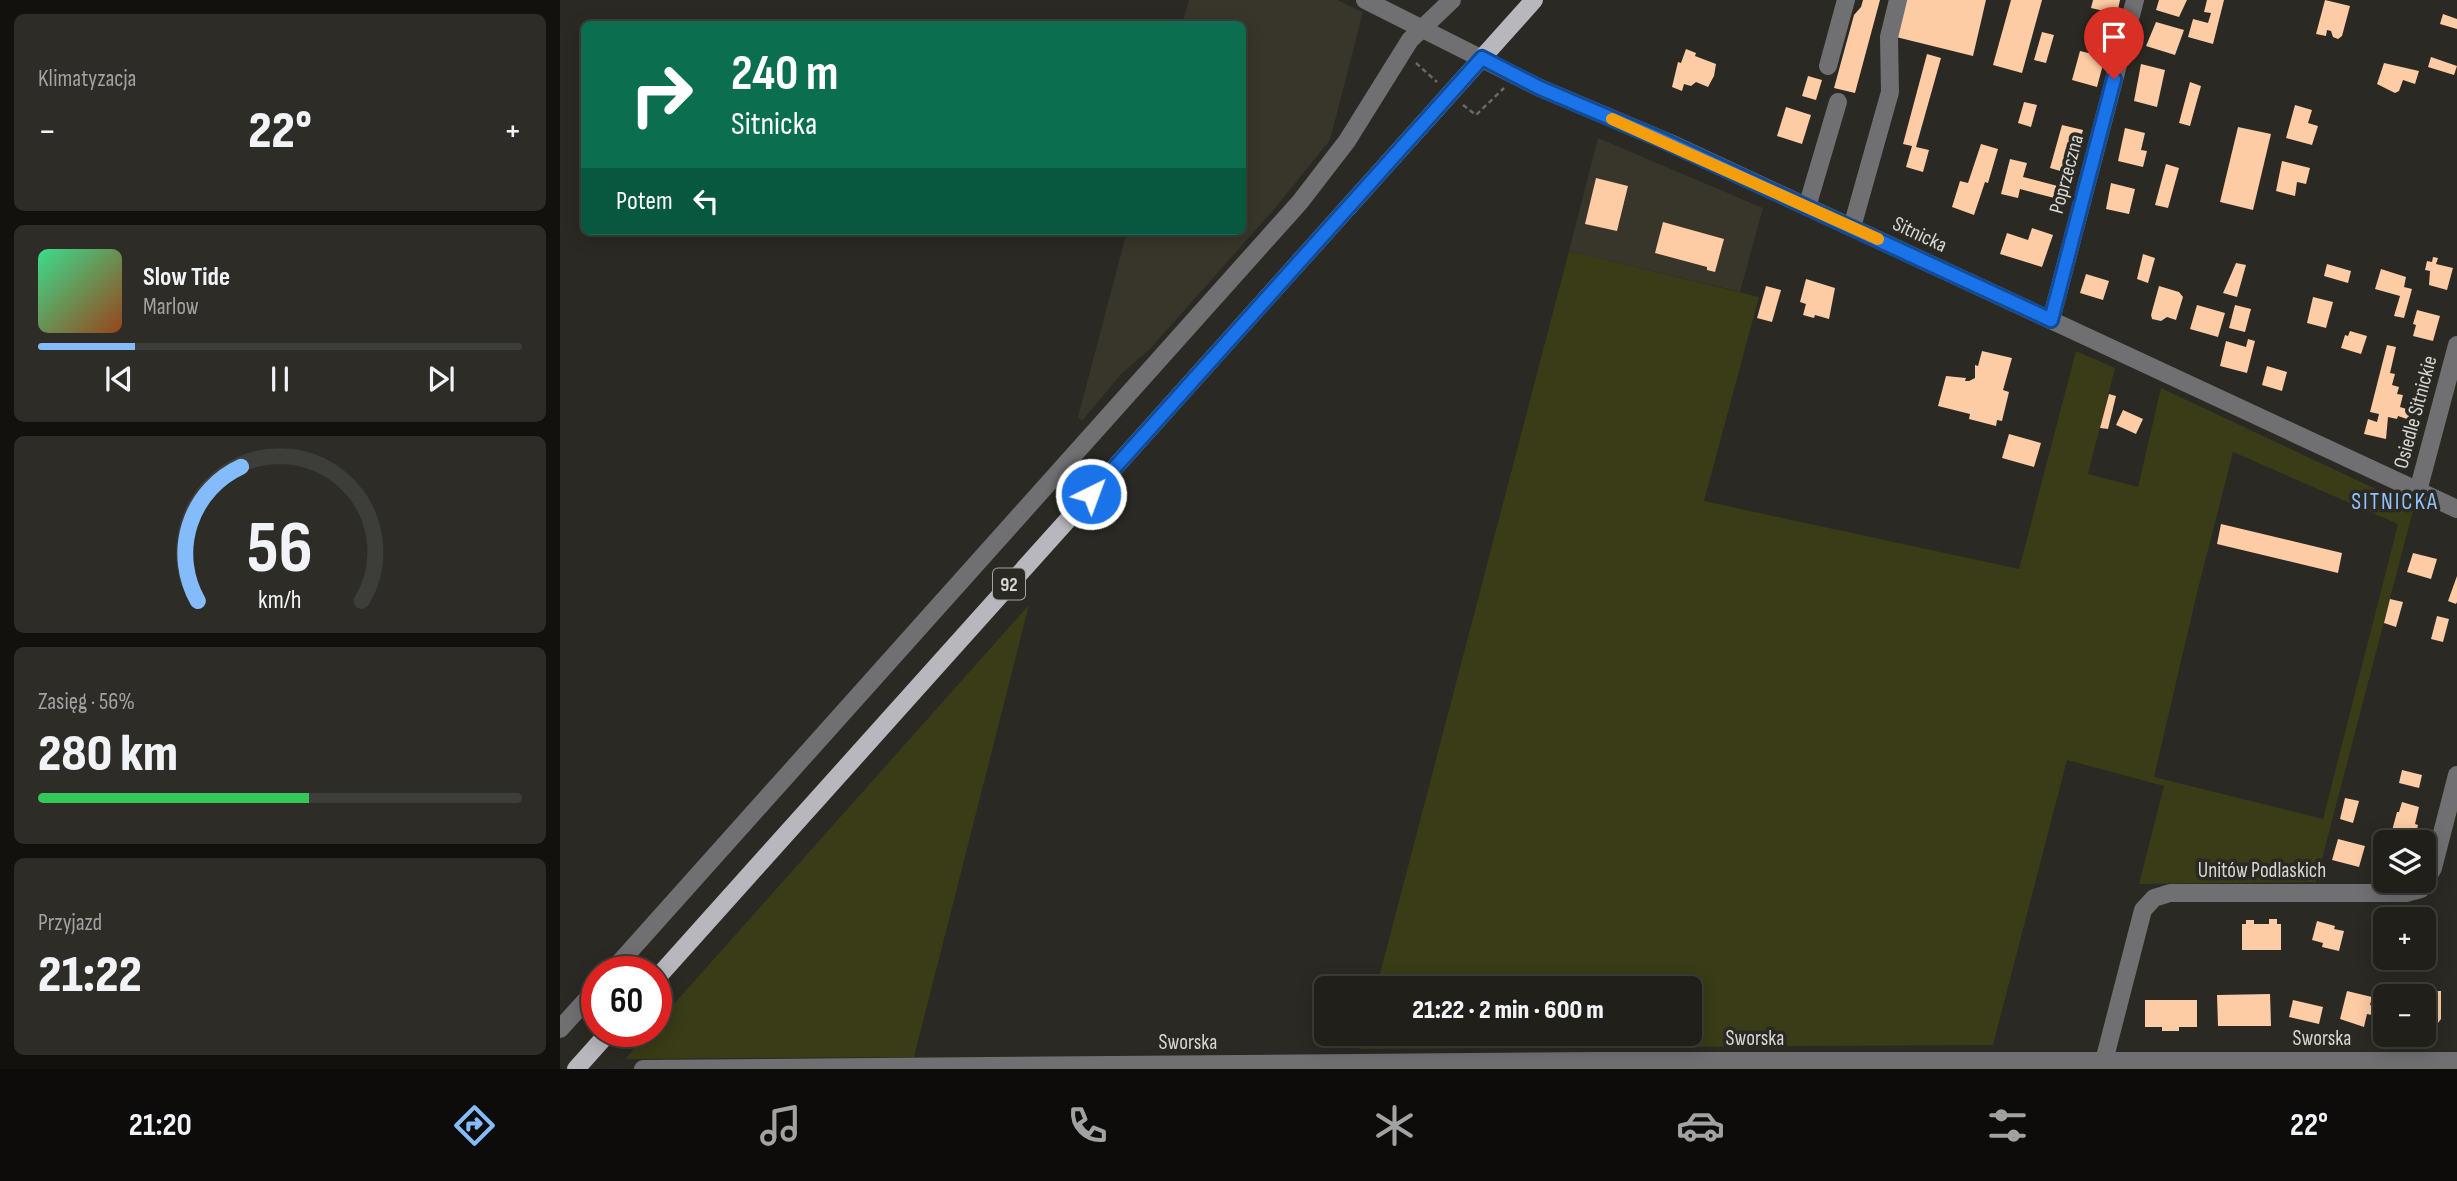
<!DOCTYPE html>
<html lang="pl">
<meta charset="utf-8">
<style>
body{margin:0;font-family:"Sofia Sans Condensed",sans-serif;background:#2d2c27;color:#f1f3f6;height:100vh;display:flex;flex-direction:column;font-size:26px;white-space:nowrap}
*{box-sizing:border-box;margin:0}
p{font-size:23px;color:#a2a2a2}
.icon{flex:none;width:38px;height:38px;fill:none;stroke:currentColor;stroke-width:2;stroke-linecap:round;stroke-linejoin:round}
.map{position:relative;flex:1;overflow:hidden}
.details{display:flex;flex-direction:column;gap:14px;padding:14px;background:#12110e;width:560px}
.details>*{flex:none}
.hud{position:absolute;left:21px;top:21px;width:665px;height:214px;border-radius:10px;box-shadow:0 4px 18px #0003,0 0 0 2px #3d3d39;background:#0b6e4f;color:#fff;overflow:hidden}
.fabs{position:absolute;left:1813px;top:830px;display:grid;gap:14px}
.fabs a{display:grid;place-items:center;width:63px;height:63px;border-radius:10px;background:#201f1a;box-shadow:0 4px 18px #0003,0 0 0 2px #3d3d39;font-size:35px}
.speed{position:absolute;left:21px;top:956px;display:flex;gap:14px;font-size:35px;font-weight:700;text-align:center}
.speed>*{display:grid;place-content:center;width:91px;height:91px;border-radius:50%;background:#201f1a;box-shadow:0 4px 18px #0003,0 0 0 2px #3d3d39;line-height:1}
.speed .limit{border:10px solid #d22;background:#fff;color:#111}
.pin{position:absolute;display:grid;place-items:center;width:60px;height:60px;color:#fff;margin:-72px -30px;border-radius:50% 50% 50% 0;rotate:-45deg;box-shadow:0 0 7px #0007}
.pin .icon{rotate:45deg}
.me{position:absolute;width:77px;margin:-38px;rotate:42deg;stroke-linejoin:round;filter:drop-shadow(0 0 5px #0008)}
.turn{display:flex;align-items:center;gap:24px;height:147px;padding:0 35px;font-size:32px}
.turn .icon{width:91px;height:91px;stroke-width:2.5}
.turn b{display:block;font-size:49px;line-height:60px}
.then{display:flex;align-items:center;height:66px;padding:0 35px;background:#0003;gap:14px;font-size:26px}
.big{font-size:52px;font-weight:800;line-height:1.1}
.details .card{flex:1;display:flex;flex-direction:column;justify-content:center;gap:10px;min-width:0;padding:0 24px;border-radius:10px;background:#2d2c27}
.details .dial{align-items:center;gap:0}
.dial svg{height:182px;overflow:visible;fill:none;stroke:#3d3d39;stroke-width:7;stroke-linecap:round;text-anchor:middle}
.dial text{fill:#f1f3f6;stroke:none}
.song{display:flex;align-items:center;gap:21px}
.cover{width:84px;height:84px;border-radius:10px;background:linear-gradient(135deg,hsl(150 70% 55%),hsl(20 70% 35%))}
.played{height:7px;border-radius:4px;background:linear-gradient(90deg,#84bcfb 20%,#3d3d39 20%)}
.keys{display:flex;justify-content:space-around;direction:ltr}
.heat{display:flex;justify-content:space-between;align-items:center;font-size:38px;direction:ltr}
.charge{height:10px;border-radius:5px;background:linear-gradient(90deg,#34c759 56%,#3d3d39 0)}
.trip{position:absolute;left:754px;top:976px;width:388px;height:70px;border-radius:10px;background:#201f1a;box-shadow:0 4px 18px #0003,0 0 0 2px #3d3d39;font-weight:800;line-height:70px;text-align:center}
.tabs{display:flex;height:112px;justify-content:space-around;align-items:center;background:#0d0c0a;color:#a2a2a2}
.tabs .icon{width:49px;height:49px}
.tabs .current{color:#84bcfb}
.tabs b{font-size:32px;color:#f1f3f6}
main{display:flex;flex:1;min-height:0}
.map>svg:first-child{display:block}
.built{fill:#38352a}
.green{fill:#393c16;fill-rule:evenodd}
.building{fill:#fdcba4}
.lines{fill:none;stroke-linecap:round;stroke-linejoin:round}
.path{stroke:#6a6963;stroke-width:2.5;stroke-dasharray:5 3.5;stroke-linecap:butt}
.minor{stroke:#707073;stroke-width:18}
.major{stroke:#b7b7bd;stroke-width:18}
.route-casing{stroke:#114b97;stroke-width:18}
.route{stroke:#1a73e8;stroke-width:12}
.slow{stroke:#f59e0b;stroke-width:12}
.labels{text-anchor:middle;stroke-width:7;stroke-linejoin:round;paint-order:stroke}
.shield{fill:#2a2923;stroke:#a4a39e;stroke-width:2}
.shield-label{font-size:19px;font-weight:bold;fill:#d8d7d3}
.street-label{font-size:21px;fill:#d8d7d3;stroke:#2a2923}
.neighbourhood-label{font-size:23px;letter-spacing:2px;fill:#90c3fe;stroke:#2a2923}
</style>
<main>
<section class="details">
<div class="card"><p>Klimatyzacja</p>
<div class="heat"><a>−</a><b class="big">22°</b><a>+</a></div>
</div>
<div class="card">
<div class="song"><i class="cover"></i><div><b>Slow Tide</b><p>Marlow</p></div></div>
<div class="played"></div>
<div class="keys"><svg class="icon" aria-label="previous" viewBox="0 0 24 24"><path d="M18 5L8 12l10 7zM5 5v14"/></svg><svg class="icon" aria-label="pause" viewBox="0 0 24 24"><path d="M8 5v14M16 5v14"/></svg><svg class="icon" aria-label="next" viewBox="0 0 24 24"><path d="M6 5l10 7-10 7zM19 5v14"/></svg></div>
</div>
<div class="card dial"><svg viewBox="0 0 100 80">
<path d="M14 69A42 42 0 1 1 86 69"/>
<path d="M14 69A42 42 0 0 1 33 10" stroke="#84bcfb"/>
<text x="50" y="56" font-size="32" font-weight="700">56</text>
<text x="50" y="72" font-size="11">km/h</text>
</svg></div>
<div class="card"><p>Zasięg · 56%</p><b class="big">280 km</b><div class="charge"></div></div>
<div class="card"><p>Przyjazd</p><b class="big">21:22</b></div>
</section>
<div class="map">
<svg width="1897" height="1069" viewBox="0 0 1897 1069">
<rect width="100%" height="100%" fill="#2a2923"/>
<!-- built -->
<g class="built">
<polygon points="629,0 777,0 803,12 770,140 716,207 589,350 562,373 522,421 518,417 567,231 682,231 682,24 622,24"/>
<polygon points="1038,138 1203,208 1180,292 1009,251"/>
</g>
<!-- green -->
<g class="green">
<path d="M1009,251l190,46 -55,204 315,68 57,-218 39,17 -27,106 50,13 23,-99 253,119 -98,375 -177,2 25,-98 -97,-26 -74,285 -633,4 4,-15h326v-45h-314zM1673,452l165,72 -75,295 -169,-42 43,-184z"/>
<polygon points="469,605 354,1057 65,1059 90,1031 96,1031 96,1024"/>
</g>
<!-- building -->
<g class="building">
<polygon points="1303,0 1320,0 1295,93 1274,88 1294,15 1301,7"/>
<polygon points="1345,0 1426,0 1413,56 1336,37"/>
<polygon points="1451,0 1482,0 1462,73 1433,65"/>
<polygon points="1533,0 1560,0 1557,14 1531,8"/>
<polygon points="1599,0 1627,0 1619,17 1596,10"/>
<polygon points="1647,0 1664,0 1653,44 1628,37 1633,19 1648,23 1651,13 1644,12"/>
<polygon points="1765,0 1790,6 1782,36 1778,39 1773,37 1771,31 1767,30 1766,36 1756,34"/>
<polygon points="1883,14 1897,19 1897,29 1880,24"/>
<polygon points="1596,22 1624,30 1615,55 1586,46"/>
<polygon points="1482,32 1494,35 1486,63 1474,60"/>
<polygon points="1126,49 1136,53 1135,56 1156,64 1154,76 1148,87 1136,82 1131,86 1124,84 1122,91 1112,87 1118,62 1121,63"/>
<polygon points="1520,51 1545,57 1537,87 1512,80"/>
<polygon points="1367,54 1381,58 1356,147 1369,150 1363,172 1346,167 1352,146 1343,144"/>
<polygon points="1871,57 1897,66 1894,75 1868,67"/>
<polygon points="1824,63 1859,71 1855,84 1843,80 1839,91 1835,93 1817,84"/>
<polygon points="1581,64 1605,70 1597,107 1574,101"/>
<polygon points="1248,76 1262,80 1256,100 1242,96"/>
<polygon points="1630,82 1641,86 1630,126 1619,123"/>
<polygon points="1464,102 1477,105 1471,127 1458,123"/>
<polygon points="1735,105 1752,110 1748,123 1758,126 1752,145 1726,138"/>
<polygon points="1226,107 1251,115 1242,144 1217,136"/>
<polygon points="1502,125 1523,130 1511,174 1490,168"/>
<polygon points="1678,127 1711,134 1693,210 1660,202"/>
<polygon points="1565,128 1585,133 1581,150 1587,151 1583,167 1558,161"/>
<polygon points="1421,144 1438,149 1428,183 1425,182 1414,215 1392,207 1400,181 1408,183"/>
<polygon points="1450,159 1467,163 1463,177 1509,189 1505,207 1496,205 1498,199 1460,189 1458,198 1441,194"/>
<polygon points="1722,161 1750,168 1746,184 1737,182 1735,196 1716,191"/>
<polygon points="1606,164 1619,168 1608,208 1595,205"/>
<polygon points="1036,178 1068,186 1057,231 1025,224"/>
<polygon points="1551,183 1575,189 1569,214 1546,209"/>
<polygon points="1103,222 1164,239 1155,272 1147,270 1147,267 1095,253"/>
<polygon points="1472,228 1493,235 1482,267 1440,254 1447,233 1468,240"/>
<polygon points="1583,254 1595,258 1588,283 1577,279"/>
<polygon points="1873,257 1878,258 1876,264 1893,268 1887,290 1869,285 1870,271 1865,270 1867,261 1872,262"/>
<polygon points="1676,263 1686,265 1677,297 1663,293"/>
<polygon points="1767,264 1791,271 1788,283 1764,276"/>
<polygon points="1821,269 1846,277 1844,287 1852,289 1844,318 1834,316 1840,296 1815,289"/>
<polygon points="1526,274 1549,281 1543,300 1520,293"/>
<polygon points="1246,279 1275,288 1269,319 1255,315 1254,318 1243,315 1246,304 1240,302"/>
<polygon points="1206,286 1221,290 1212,322 1197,318"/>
<polygon points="1599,286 1619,292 1623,297 1616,320 1607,317 1601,321 1592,319 1591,315"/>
<polygon points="1753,297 1773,302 1766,328 1747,323"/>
<polygon points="1637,305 1665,313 1658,337 1630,329"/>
<polygon points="1675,305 1691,309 1685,332 1669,328"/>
<polygon points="1857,310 1880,316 1873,341 1853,336 1856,325 1853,324"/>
<polygon points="1790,331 1807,336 1801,354 1781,348 1785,335 1788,336"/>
<polygon points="1688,339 1695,341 1687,373 1660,366 1666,341 1686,347"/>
<polygon points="1827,345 1836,347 1830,373 1835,374 1832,385 1839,387 1837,394 1843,395 1840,407 1853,411 1850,420 1838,416 1837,419 1828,417 1826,439 1804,434 1808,419 1817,422 1819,414 1810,412"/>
<polygon points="1422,351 1452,358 1443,390 1449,392 1442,421 1437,420 1436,426 1409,419 1410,414 1378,406 1386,376 1406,378 1405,381 1409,381 1415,378 1415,365 1418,366"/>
<polygon points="1707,366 1727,372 1722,391 1702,385"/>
<polygon points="1549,394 1556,396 1548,429 1540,428"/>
<polygon points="1563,410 1583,419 1576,434 1556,425"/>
<polygon points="1449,434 1481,443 1474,467 1442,458"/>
<polygon points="1661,524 1782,553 1778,573 1657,544"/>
<polygon points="1853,553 1877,559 1871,579 1847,572"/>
<polygon points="1897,576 1897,602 1896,604 1888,601"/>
<polygon points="1830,599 1843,602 1836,627 1824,623"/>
<polygon points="1877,616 1889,619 1883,642 1871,639"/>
<polygon points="1842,770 1862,775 1859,788 1839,783"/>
<polygon points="1785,798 1799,801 1793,823 1780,819"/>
<polygon points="1842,802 1859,807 1855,824 1858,825 1854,842 1829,842 1837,812 1839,812"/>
<polygon points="1778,839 1805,846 1799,867 1772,860"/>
<polygon points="1709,919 1717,919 1717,924 1721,924 1721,950 1682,950 1682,924 1686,924 1686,920 1694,920 1694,924 1709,924"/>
<polygon points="1757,921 1775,926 1774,929 1784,931 1779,951 1762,947 1763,943 1752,940"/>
<polygon points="1787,991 1812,997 1810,1005 1814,1006 1815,1012 1812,1015 1807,1014 1804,1027 1780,1019"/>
<polygon points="1841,991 1881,991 1881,1019 1878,1023 1870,1023 1870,1026 1864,1026 1864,996 1841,996"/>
<polygon points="1710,994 1711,1026 1658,1026 1657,995"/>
<polygon points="1585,1000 1637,1000 1637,1027 1619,1027 1619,1031 1602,1031 1602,1027 1585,1027"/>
<polygon points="1733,1000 1763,1007 1759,1024 1729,1017"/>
</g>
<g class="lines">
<!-- path -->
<g class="path">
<polyline points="856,63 877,82"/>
<polyline points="903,105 916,115 944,88"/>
</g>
<!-- minor -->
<g class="minor">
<polyline points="805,0 980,88 1110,143 1897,509"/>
<polyline points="1268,66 1286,0"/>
<polyline points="1247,207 1278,102"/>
<polyline points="1292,227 1330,92 1329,37 1338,0"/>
<polyline points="1491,320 1575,0"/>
<polyline points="1858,491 1897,345"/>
<polyline points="52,971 740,202 787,141 850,40 892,0"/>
<polyline points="0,1029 37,988"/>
<polyline points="1544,1061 1583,910 1594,898 1610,893 1846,893 1861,889 1873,868 1897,775"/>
<polyline points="83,1069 1036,1061 1897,1061"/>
</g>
<!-- major -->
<g class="major">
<polyline points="96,979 974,0"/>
<polyline points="16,1069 50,1031"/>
</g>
</g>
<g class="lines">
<!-- route casing -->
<g class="route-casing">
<polyline id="route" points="531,494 922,58 980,88 1100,139 1491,320 1554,79"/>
</g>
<!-- route -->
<use href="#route" class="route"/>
<!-- slow -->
<polyline class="slow" points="1052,119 1318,239"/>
</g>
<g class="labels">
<!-- shield labels -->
<rect class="shield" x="433" y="568.5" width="32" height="31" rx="5"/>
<g class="shield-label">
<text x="449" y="591">92</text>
</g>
<!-- street labels -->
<g class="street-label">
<text transform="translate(1506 174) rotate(-75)" y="7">Poprzeczna</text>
<text transform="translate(1360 234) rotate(25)" y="7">Sitnicka</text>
<text transform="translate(1855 412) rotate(-75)" y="7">Osiedle Sitnickie</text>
<text x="1702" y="877">Unitów Podlaskich</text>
<text x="1195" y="1045">Sworska</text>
<text x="1762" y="1045">Sworska</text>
<text x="628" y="1049">Sworska</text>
</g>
<!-- neighbourhood labels -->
<g class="neighbourhood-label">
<text x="1835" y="509">SITNICKA</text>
</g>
</g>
</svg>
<div class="fabs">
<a><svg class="icon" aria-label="layers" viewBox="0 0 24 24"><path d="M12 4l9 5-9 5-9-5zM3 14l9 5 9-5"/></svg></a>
<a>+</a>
<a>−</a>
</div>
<div class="speed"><div class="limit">60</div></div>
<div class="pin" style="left:1554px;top:79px;background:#d93025"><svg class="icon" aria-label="arrive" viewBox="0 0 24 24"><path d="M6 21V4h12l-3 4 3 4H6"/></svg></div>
<svg class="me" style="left:531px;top:494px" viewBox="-20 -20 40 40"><circle r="17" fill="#1a73e8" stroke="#fff" stroke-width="3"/><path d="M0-11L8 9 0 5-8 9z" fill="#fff"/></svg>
<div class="trip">21:22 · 2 min · 600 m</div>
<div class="hud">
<div class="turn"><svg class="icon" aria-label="right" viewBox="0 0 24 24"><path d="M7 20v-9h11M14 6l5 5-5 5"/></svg><div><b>240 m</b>Sitnicka</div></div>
<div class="then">Potem<svg class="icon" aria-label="left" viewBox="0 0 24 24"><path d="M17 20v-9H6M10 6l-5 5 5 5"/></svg></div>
</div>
</div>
</main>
<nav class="tabs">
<b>21:20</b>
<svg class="icon current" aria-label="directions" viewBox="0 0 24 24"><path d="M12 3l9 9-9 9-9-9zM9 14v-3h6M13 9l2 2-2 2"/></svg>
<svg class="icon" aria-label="music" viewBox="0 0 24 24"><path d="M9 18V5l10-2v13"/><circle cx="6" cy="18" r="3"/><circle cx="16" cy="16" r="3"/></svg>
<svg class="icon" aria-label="phone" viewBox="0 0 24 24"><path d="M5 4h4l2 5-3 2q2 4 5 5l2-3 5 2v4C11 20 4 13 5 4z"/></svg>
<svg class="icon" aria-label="climate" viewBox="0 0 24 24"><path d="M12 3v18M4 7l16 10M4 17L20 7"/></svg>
<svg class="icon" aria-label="car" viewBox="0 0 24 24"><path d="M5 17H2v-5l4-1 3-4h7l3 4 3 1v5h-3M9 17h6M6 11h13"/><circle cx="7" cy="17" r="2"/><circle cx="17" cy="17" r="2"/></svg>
<svg class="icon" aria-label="filters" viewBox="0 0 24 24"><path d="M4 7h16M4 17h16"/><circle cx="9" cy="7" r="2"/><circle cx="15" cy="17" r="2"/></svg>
<b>22°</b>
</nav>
